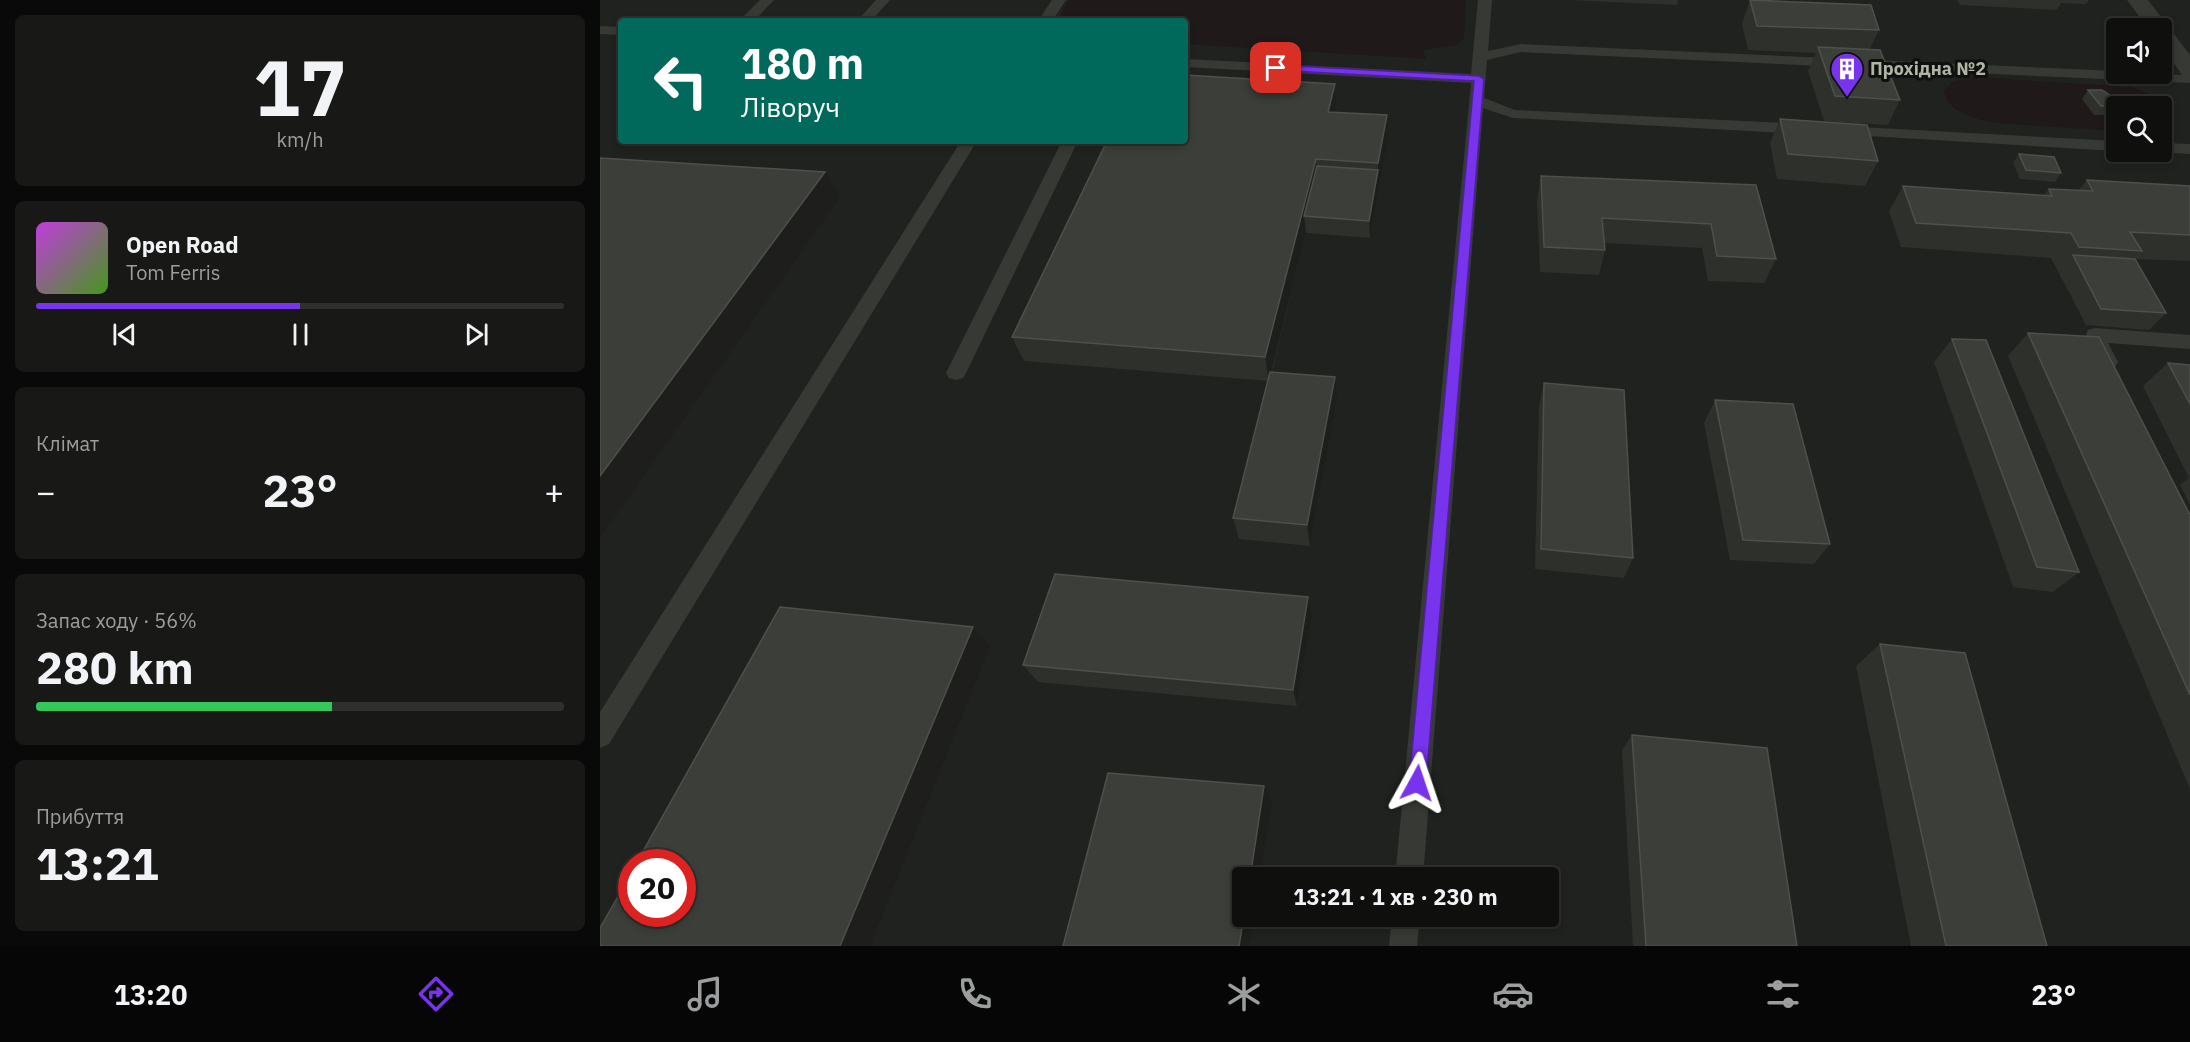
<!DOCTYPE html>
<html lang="uk">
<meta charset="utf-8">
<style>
body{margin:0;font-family:"IBM Plex Sans",sans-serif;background:#181917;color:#f1f3f6;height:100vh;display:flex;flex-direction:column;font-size:22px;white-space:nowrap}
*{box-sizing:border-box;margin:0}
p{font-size:20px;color:#9b9d9e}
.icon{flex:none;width:33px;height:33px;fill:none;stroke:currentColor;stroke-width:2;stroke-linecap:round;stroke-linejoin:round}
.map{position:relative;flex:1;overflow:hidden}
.side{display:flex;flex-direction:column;gap:15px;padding:15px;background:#080908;width:600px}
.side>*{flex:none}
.hud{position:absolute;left:18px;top:18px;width:570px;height:126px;border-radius:6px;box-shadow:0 3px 9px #0003,0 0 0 2px #2f302e;background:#00695c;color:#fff;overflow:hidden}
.fabs{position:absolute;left:1506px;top:18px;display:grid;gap:12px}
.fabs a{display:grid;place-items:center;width:66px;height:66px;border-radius:6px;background:#0f100e;box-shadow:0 3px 9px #0003,0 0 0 2px #2f302e;font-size:30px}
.speed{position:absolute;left:18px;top:849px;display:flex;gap:12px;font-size:30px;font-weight:700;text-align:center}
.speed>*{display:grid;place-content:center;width:78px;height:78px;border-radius:50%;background:#0f100e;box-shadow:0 3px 9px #0003,0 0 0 2px #2f302e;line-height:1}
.speed .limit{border:9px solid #d22;background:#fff;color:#111}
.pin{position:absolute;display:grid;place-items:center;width:51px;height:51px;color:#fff;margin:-26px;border-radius:12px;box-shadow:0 3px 9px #0006}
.me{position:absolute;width:66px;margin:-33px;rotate:5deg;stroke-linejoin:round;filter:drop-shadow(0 0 4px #0008)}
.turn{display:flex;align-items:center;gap:21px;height:126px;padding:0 24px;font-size:27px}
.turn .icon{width:78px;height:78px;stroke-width:2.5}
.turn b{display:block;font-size:42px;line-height:51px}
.big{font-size:45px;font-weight:800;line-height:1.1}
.side .tile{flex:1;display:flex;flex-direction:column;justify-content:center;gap:9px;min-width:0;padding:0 21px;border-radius:9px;background:#181917}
.side .dial{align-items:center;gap:0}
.dial b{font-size:78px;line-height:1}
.song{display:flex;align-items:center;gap:18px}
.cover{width:72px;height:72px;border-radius:9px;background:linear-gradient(135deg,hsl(290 70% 55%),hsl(100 70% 35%))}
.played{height:6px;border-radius:3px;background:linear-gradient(90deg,#7833ec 50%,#2f302e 50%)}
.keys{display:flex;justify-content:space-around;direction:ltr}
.heat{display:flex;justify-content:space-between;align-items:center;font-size:33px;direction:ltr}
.charge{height:9px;border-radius:4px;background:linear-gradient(90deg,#34c759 56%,#2f302e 0)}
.trip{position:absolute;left:632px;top:867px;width:327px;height:60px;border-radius:6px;background:#0f100e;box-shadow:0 3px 9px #0003,0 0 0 2px #2f302e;font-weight:800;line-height:60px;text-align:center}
.dock{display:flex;height:96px;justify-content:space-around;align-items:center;background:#060606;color:#9b9d9e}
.dock .icon{width:42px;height:42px}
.dock .current{color:#7833ec}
.dock b{font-size:27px;color:#f1f3f6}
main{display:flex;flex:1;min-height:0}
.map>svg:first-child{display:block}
.built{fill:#20221f;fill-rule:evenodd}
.green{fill:#1f191a}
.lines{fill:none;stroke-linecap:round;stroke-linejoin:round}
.service{fill:#373a34;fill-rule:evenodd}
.tertiary{fill:#373a34;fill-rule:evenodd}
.wall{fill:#2e302c}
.shaded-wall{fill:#1e1f1d}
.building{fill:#3b3e39;stroke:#4d514a;stroke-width:1.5}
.route{fill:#7833ec;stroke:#4e2199;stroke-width:1.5}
.labels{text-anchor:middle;stroke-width:6;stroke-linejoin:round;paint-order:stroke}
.far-poi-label{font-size:18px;font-weight:bold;fill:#aeb5a5;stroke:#0f100e;text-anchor:start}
</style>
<main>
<section class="side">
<div class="tile dial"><b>17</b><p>km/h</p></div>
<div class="tile">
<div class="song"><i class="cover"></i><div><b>Open Road</b><p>Tom Ferris</p></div></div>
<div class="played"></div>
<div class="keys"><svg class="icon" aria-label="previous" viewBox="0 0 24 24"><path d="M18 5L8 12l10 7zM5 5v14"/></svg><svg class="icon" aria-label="pause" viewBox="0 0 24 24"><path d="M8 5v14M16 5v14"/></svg><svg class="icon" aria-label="next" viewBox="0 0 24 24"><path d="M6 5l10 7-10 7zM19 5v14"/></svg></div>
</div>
<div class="tile"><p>Клімат</p>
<div class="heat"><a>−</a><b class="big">23°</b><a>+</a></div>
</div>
<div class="tile"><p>Запас ходу · 56%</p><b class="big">280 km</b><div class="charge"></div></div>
<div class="tile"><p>Прибуття</p><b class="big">13:21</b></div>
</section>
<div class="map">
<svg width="1590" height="946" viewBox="0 0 1590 946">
<rect width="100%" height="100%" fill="#141513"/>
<!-- built -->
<path class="built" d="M0,0h1590v946h-1590zM21,21h564v120h-564zM1516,28h46v46h-46zM1516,106h46v46h-46zM32,862h50v52h-50zM642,878h306v38h-306z"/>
<!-- green -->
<g class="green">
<polygon points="469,0 866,0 864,38 857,45 823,50 826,59 585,44 585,21 457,21"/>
<path d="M1375,77l157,10c17,6 43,19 40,41l-10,5v-27h-46v25l-121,-8c-18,-4 -48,-10 -51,-32l8,-9z"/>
</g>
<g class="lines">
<!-- service -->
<g class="service">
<polygon points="160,0 174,0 154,21 139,21"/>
<polygon points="276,0 290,0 271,21 257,21"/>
<polygon points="452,0 466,0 452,21 438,21"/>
<polygon points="878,0 892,0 888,51 921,44 1516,71 1516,74 1590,75 1590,83 921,52 887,60 884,98 915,110 1204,124 1212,129 1204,134 913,118 883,108 823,878 795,878 871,83 585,67 585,59 871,74"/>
<polygon points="0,26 21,27 21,35 0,34"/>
<polygon points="1241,126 1516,141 1516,151 1236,134 1233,131 1236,128"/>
<polygon points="361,141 377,141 9,744 0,748 0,712"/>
<polygon points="462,141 478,141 366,373 363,378 356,380 349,378 346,373"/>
<polygon points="1562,143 1590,144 1590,154 1557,152 1562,152"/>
<polygon points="1495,328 1590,335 1590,349 1508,343 1518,362 1515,367 1508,369 1501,367 1486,335 1488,330"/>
<polygon points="792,916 820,916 817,946 789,946"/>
</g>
<!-- tertiary -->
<polygon class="tertiary" points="1527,0 1548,0 1590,55 1590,77 1582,75 1562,46 1562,28 1548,28"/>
</g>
<!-- wall -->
<g class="wall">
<polygon points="968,0 1078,0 1077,5"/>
<polygon points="1150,0 1279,30 1270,49 1300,100 1288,125 1224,121 1208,71 1216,53 1148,50 1142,24"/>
<polygon points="1357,0 1489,0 1486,4 1461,3 1457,10 1360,5"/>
<polygon points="735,84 737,109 736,112 788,140 770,238 706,233 672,372 737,400 710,546 639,539 633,518 668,381 424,361 412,337"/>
<polygon points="1488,90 1515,106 1508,115 1494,115 1482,99"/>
<polygon points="1180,119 1278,161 1265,186 1177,179 1170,143"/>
<polygon points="1419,154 1461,173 1455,182 1420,179 1413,163"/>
<polygon points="941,176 1156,185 1176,259 1164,283 1108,281 1102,248 1005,243 1005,250 999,275 940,272 937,200"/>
<polygon points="1487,180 1590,186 1590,261 1535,259 1566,313 1549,330 1486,325 1451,258 1301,247 1289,211 1303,186 1444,195 1449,189 1478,191"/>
<polygon points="1428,333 1590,515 1590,789 1408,356"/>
<polygon points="1352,339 1479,572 1453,592 1413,587 1334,362"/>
<polygon points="1568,363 1590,365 1590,504 1580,485 1589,478 1543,386"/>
<polygon points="944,383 1033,558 1024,578 935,569 939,406"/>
<polygon points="1115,400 1230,544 1214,564 1130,560 1104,423"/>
<polygon points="712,616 697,706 438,682 423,665"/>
<polygon points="1280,644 1447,946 1311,946 1256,666"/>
<polygon points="1032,735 1197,946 1033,946 1022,750"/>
</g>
<!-- shaded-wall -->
<g class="shaded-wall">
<polygon points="735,84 737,109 730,136 728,112"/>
<polygon points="787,115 788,140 770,238 769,221 778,170 778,163"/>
<polygon points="716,159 718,183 704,216 706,233 669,381 665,357"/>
<polygon points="225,172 240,197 0,538 0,476"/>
<polygon points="735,377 737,400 710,546 707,525"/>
<polygon points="708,597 712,616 697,706 693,690"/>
<polygon points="373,627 390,646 270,946 240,946"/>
<polygon points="664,786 672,802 660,878 650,878"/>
<polygon points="644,916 654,916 650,946 639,946"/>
</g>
<!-- building -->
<g class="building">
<polygon points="1150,0 1271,5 1279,30 1157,26"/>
<polygon points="1218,47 1280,50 1300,100 1235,96"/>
<polygon points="585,75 735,84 728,112 787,115 778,163 716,159 665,357 412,337 507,141 585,141"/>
<polygon points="1488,90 1502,90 1514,98 1515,106 1501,106"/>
<polygon points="1180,119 1267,125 1278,161 1188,154"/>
<polygon points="1419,154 1454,157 1461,173 1426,170"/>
<polygon points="0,158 225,172 0,476"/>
<polygon points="717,166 778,170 769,221 704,216"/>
<polygon points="941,176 1156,185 1176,259 1117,256 1111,224 1002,218 1005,250 944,247"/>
<polygon points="1487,180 1590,186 1590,235 1530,232 1542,251 1479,247 1471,233 1316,223 1303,186 1452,196 1449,189 1493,191"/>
<polygon points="1473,255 1535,259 1566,313 1501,309"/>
<polygon points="1428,333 1499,337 1590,515 1590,695"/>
<polygon points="1352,339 1386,340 1479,572 1437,567"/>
<polygon points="1568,363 1590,365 1590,404"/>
<polygon points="670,372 735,377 707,525 633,518"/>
<polygon points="944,383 1024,390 1033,558 941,549"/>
<polygon points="1115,400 1193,404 1230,544 1143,540"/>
<polygon points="455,574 708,597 693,690 423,665"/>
<polygon points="180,607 373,627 240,946 0,946 0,928 32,872 32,914 82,914 82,862 37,862"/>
<polygon points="1280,644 1365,653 1447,946 1346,946"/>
<polygon points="1032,735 1167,748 1197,946 1046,946"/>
<polygon points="508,773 664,786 650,878 642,878 642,916 644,916 639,946 463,946"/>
</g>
<!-- route -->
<polygon class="route" points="676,65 879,76 884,79 826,783 823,789 817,792 811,789 809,783 874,81 673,70 673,66"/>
<!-- icons -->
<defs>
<g id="building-pin" transform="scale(1.725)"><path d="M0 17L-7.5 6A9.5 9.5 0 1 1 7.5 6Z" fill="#7833ec" stroke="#0f100e"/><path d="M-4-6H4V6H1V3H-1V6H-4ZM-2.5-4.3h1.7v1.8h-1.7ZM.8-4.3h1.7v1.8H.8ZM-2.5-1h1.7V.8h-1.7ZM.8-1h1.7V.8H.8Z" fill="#fff"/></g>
</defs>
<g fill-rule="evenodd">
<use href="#building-pin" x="1247" y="69"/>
</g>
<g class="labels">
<!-- far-poi labels -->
<g class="far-poi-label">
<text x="1270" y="75">Прохідна №2</text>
</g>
</g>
</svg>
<div class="fabs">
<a><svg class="icon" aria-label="sound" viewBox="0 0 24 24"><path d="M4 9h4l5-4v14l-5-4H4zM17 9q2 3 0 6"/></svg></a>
<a><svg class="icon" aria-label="search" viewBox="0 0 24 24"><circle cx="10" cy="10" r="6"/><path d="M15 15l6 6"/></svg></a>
</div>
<div class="speed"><div class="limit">20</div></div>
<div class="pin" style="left:676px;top:68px;background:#d93025"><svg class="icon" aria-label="arrive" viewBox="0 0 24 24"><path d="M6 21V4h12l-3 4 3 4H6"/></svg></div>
<svg class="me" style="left:817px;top:783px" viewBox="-20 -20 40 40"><path d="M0-17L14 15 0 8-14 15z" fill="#7833ec" stroke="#fff" stroke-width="4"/></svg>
<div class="trip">13:21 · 1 хв · 230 m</div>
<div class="hud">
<div class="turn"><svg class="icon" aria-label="left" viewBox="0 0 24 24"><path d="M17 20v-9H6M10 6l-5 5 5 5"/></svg><div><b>180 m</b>Ліворуч</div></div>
</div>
</div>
</main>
<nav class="dock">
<b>13:20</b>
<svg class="icon current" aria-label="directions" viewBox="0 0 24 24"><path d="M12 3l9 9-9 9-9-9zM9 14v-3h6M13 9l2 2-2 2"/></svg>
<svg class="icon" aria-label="music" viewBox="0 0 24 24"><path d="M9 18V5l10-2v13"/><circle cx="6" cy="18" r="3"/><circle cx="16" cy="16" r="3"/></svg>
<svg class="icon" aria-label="phone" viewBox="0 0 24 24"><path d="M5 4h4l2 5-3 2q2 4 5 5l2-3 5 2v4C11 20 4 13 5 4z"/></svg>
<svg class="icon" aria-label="climate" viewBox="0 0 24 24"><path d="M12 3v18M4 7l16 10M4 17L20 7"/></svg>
<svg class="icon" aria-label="car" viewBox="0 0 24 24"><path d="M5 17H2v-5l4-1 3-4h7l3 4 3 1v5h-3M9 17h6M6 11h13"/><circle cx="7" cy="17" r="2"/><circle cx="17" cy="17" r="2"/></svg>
<svg class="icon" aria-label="filters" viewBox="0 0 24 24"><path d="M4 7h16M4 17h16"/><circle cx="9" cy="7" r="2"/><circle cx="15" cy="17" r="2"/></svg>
<b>23°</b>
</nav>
